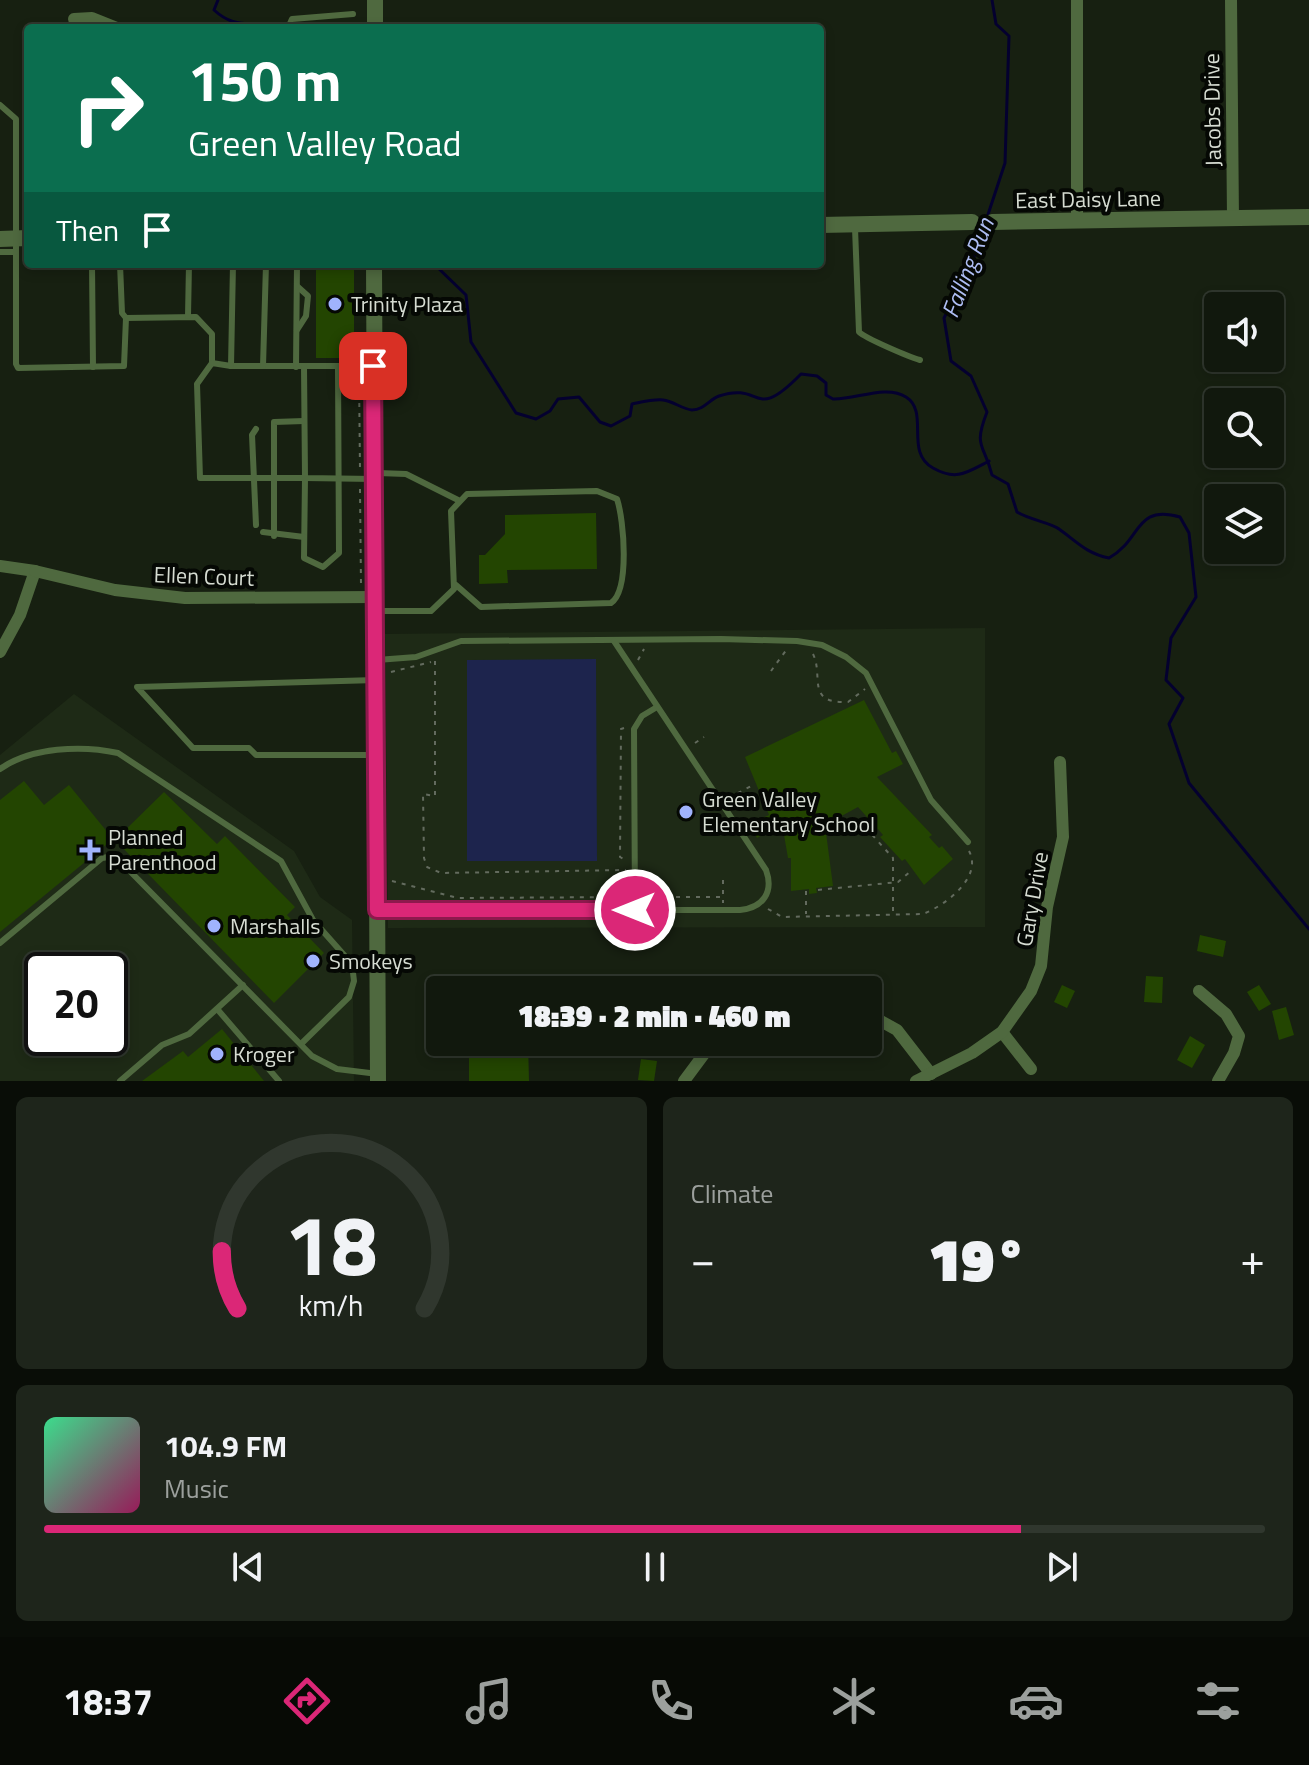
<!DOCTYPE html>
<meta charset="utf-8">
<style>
body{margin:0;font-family:"Titillium Web",sans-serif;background:#1e251b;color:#f1f3f6;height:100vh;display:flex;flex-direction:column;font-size:30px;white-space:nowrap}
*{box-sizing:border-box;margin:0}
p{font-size:26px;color:#9ca09d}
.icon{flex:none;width:44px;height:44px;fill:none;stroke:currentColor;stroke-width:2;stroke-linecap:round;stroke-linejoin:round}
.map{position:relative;height:1081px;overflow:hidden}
.panel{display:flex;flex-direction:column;gap:16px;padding:16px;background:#090d07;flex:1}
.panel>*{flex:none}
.guide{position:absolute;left:24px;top:24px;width:800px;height:244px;border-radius:8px;box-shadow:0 4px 12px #0003,0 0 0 2px #30372e;background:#0b6e4f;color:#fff;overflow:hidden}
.buttons{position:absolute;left:1204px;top:292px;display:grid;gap:16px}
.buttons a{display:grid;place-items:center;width:80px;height:80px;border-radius:8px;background:#11180d;box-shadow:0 4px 12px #0003,0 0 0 2px #30372e;font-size:40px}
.speed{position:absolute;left:24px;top:952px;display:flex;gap:16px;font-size:40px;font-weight:700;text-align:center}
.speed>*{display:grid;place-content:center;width:104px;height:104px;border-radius:50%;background:#11180d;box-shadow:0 4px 12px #0003,0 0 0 2px #30372e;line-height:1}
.speed .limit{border:4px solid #111;border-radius:12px;background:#fff;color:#111}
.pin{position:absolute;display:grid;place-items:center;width:68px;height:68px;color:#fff;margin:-34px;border-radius:16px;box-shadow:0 4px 12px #0006}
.me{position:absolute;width:88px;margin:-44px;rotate:270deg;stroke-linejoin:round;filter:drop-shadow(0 0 6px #0008)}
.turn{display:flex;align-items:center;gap:28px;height:168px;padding:0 32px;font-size:36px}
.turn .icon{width:104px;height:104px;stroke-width:2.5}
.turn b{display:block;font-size:56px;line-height:68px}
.then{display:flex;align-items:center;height:76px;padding:0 32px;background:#0003;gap:16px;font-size:30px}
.big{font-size:60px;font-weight:800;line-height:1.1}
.panel .tile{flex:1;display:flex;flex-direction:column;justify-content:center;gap:12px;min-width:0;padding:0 28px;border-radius:12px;background:#1e251b}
.panel .dial{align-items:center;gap:0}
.dial svg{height:208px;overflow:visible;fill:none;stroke:#30372e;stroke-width:7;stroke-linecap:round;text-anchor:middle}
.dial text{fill:#f1f3f6;stroke:none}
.song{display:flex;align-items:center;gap:24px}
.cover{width:96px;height:96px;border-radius:12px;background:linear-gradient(135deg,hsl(150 70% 55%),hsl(330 70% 35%))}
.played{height:8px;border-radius:4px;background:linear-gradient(90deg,#db2777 80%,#30372e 80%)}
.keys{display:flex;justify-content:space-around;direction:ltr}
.heat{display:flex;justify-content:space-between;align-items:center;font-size:44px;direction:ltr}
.panel .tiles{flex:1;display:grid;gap:16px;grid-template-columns:1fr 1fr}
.tile:last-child{grid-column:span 2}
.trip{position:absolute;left:426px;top:976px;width:456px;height:80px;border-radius:8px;background:#11180d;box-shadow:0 4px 12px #0003,0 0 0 2px #30372e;font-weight:800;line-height:80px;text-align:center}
.dock{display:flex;height:128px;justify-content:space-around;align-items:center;background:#070a05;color:#9ca09d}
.dock .icon{width:56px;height:56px}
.dock .current{color:#db2777}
.dock b{font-size:36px;color:#f1f3f6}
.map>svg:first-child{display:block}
.built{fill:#1e2a16;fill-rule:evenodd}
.green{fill:#1d244d}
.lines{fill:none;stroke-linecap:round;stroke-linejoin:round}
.stream{stroke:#04002f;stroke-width:3}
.building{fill:#234501}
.path{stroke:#636b5e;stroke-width:2;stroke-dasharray:4 6;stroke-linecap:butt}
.service{stroke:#4f693f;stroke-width:6}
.minor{stroke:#4f693f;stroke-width:12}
.tertiary{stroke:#4f693f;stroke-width:16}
.route-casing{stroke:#8e194d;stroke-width:20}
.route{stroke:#db2777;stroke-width:14}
.poi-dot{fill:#a0b3fd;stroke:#050804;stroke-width:3}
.labels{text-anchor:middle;stroke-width:8;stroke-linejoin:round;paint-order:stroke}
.street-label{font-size:22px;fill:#d6dcd2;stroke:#050804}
.poi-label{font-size:22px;fill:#d6dcd2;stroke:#050804;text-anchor:start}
.water-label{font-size:24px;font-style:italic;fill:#aebdf3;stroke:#050804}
</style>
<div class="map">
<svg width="1309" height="1081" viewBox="0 0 1309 1081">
<rect width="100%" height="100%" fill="#172011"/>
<!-- built -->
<g class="built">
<polygon points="985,628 985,927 388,928 385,634"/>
<path d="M74,694l220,157 26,46 32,23 2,161h-354v-326zM42,970h68v68h-68z"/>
</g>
<!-- green -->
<polygon class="green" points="596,659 597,861 467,861 467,660"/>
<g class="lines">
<!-- stream -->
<g class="stream">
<path d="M218,0l-4,10c22,20 35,10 58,18"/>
<path d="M992,0l4,24 13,12 -4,127 -34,103 -27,52 7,43 20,15 16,36c-14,36 -3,31 5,63l16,9 9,28c13,8 35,11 42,17 17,12 28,25 50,29 33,-18 25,-54 71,-41l9,16 7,64 -25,41 -5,42 17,18 -14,26 20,59 120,146"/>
<path d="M434,264l32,31 5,47 45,71 20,6 14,-8 8,-12 21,-2 21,25 11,4 19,-10 2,-12c10,-2 22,-5 31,-4 10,1 19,9 29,10 12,0 18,-11 27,-14 45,-15 33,28 82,-22l16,2 9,7v12l7,4c22,1 53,-15 73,-2 24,15 -2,55 27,71 23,13 33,5 56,-7"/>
</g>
</g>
<!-- building -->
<g class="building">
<polygon points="316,264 354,266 354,358 316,358"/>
<polygon points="596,513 597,569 507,570 508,583 479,584 479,555 485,555 505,534 505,515"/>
<polygon points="864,700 892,753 896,751 903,764 877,777 932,835 929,837 939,848 942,846 953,859 924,885 905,859 902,861 880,837 883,835 878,829 876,831 865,820 867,817 858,807 825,825 833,886 816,888 817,893 809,894 809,889 791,891 791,858 788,858 784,835 788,835 787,821 757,838 750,824 769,815 745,757"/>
<polygon points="24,781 44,805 69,785 113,839 0,932 0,800"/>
<polygon points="164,792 217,844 225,836 295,907 287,915 324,953 274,1003 115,840"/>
<polygon points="1200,935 1226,941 1223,957 1197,951"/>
<polygon points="1146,976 1163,977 1162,1003 1144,1002"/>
<polygon points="1062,985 1075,991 1067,1008 1054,1002"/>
<polygon points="1259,985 1271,1004 1259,1011 1247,992"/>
<polygon points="1286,1007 1294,1035 1279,1040 1272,1011"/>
<polygon points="222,1029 264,1081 142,1081 183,1051 188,1057"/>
<polygon points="1190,1036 1205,1045 1192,1068 1177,1060"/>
<polygon points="469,1042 528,1042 529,1081 469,1081"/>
<rect x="822" y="1042" width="22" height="10"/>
<polygon points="641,1059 657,1061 654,1081 638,1080"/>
</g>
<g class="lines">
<!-- path -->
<g class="path">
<polyline points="359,345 359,359"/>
<polyline points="359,373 360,471"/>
<polyline points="360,489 361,585"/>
<path d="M813,654c11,22 -8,50 35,48l17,-13"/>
<polyline points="638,660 644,649"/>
<polyline points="435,661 435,796 423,794 424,858 427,867 441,873 626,870"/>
<polyline points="771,671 787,649"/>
<polyline points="391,672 431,662"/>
<polyline points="624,728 621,729 620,857 625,860"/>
<polyline points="695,743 704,737"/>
<polyline points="729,798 753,785"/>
<polyline points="840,821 857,818 893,858 893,916"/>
<polyline points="723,880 723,903"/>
<polyline points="392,881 458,898 628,897"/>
<polyline points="818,890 898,882 912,870"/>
<polyline points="806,891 806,914"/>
<polyline points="646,897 723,897"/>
<path d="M768,909l14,8 141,-3c23,-9 60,-37 46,-63"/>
</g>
<!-- service -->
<g class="service">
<polyline points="288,28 292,19 353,14"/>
<polyline points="0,105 16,119 16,364 18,368 124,366 126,318"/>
<path d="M855,228l4,104c6,6 50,25 61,28"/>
<polyline points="0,252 16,252"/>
<polyline points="92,264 93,367"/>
<polyline points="120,264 122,313 126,318 196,317 212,334 212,363"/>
<polyline points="233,264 231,366 373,366"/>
<polyline points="188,316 189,264"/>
<polyline points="297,330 306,316 308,296 298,287"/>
<polyline points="231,366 212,363 197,384 200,478 305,478 304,558 323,567 339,553 338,366"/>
<polyline points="263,366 266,264"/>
<polyline points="304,366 305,478 374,479"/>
<polyline points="296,367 297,264"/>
<polyline points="256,429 252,435 256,525"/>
<polyline points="378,473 406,474 458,500"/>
<polyline points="263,532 304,537"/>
<polyline points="274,536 274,422 304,421"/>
<path d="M378,611h53l23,-22 -3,-78 16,-17 130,-3 20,8c7,21 13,91 -6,104l-130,4 -25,-22"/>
<polyline points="377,660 416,657 461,641 721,639 797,641 822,645 846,657 866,673 931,800 968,842"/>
<polyline points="376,680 137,687 193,748 249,748 256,755 376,755"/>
<path d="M0,769c31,-22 82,-24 118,-16l163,108 32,59 39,44 2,17 -5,16 -48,47"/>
<path d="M380,910h360c23,-2 34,-18 26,-40l-152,-229"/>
<polyline points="635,910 634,729 642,716 657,707"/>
<polyline points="0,943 102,858 115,856 312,1056 337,1069 378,1074"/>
<polyline points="218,1010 279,1081"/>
<polyline points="120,1081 162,1045 189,1034 243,985"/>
</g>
<!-- minor -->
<g class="minor">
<polyline points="1077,0 1077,221"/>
<polyline points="1231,0 1233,219"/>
<polyline points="74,19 92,18 117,28"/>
<polyline points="0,566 35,571 20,615 0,652"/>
<polyline points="35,571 115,590 185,598 374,597"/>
<polyline points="1199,991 1226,1014 1239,1036 1234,1053 1218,1081"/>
<polyline points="868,1014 897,1030 931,1074"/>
<polyline points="1002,1032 1031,1069"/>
<polyline points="688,1042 701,1054"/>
<polyline points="684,1081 713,1042"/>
<polyline points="916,1081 972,1053 1002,1032 1031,991 1041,966 1047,907 1063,837 1060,762"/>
</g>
<!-- tertiary -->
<g class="tertiary">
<polyline points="375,0 375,28"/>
<polyline points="992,222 1309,217"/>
<polyline points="820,225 972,222"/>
<polyline points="0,239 28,238"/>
<polyline points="374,264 378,1081"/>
</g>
</g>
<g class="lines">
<!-- route casing -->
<g class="route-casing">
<polyline id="route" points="373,366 377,910 635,910"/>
</g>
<!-- route -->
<use href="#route" class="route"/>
</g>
<!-- markers -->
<g class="poi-dot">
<circle cx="335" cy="304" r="8"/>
<circle cx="686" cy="812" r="8"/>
<path d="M86 838h8v8h8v8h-8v8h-8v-8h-8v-8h8z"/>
<circle cx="214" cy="926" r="8"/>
<circle cx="313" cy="961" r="8"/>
<circle cx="217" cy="1054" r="8"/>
</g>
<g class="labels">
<!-- street labels -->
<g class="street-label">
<text transform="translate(1212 110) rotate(-91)" y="8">Jacobs Drive</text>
<text transform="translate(1088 199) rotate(-1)" y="8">East Daisy Lane</text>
<text transform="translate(204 576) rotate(2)" y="8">Ellen Court</text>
<text transform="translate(1032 899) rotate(-80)" y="8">Gary Drive</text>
</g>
<!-- poi labels -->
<g class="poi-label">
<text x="351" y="312">Trinity Plaza</text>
<text x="702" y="807">Green Valley<tspan x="702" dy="25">Elementary School</tspan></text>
<text x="108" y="845">Planned<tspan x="108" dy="25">Parenthood</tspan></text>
<text x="230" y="934">Marshalls</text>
<text x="329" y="969">Smokeys</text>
<text x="233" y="1062">Kroger</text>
</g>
<!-- water labels -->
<g class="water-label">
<text transform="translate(968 268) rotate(-69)" y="8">Falling Run</text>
</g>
</g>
</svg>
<div class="buttons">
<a><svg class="icon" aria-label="sound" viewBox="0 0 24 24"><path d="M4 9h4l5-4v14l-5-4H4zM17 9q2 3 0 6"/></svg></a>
<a><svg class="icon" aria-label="search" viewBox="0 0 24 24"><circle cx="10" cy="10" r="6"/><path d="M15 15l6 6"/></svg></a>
<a><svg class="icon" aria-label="layers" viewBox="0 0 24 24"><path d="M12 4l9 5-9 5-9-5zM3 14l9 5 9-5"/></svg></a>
</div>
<div class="speed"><div class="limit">20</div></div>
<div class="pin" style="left:373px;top:366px;background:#d93025"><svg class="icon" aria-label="arrive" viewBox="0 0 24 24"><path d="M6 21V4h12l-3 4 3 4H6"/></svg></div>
<svg class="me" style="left:635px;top:910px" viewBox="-20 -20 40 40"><circle r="17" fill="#db2777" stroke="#fff" stroke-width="3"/><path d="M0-11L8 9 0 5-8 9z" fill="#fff"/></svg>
<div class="trip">18:39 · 2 min · 460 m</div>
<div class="guide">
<div class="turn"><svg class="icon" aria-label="right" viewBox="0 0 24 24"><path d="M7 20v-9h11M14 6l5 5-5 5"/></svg><div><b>150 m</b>Green Valley Road</div></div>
<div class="then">Then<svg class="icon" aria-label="arrive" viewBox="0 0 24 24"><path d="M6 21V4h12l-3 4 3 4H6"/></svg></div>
</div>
</div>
<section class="panel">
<div class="tiles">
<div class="tile dial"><svg viewBox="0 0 100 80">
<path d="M14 69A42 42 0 1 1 86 69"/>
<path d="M14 69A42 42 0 0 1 8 47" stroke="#db2777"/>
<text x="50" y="56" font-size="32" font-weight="700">18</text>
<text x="50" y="72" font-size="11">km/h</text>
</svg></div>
<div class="tile"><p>Climate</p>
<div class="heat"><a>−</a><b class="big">19°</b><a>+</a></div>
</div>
<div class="tile">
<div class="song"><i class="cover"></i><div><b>104.9 FM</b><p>Music</p></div></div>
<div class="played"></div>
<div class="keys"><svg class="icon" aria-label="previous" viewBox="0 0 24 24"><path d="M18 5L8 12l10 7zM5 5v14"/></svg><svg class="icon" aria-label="pause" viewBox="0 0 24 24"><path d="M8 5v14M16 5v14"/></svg><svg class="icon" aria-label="next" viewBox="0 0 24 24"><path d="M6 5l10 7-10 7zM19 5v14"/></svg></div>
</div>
</div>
</section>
<nav class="dock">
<b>18:37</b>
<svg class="icon current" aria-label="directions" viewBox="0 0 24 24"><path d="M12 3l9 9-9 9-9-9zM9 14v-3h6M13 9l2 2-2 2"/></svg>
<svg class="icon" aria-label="music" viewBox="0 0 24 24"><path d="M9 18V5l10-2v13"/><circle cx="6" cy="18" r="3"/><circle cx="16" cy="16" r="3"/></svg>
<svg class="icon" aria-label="phone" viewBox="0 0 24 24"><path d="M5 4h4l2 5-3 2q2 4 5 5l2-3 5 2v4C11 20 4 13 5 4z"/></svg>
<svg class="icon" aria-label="climate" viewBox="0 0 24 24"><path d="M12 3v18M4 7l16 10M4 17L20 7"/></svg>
<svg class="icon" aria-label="car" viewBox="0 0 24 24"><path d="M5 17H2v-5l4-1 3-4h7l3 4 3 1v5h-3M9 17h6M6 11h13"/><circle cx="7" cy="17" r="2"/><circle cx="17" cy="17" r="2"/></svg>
<svg class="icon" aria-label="filters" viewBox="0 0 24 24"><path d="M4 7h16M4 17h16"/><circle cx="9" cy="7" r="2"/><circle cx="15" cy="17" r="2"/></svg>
</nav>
